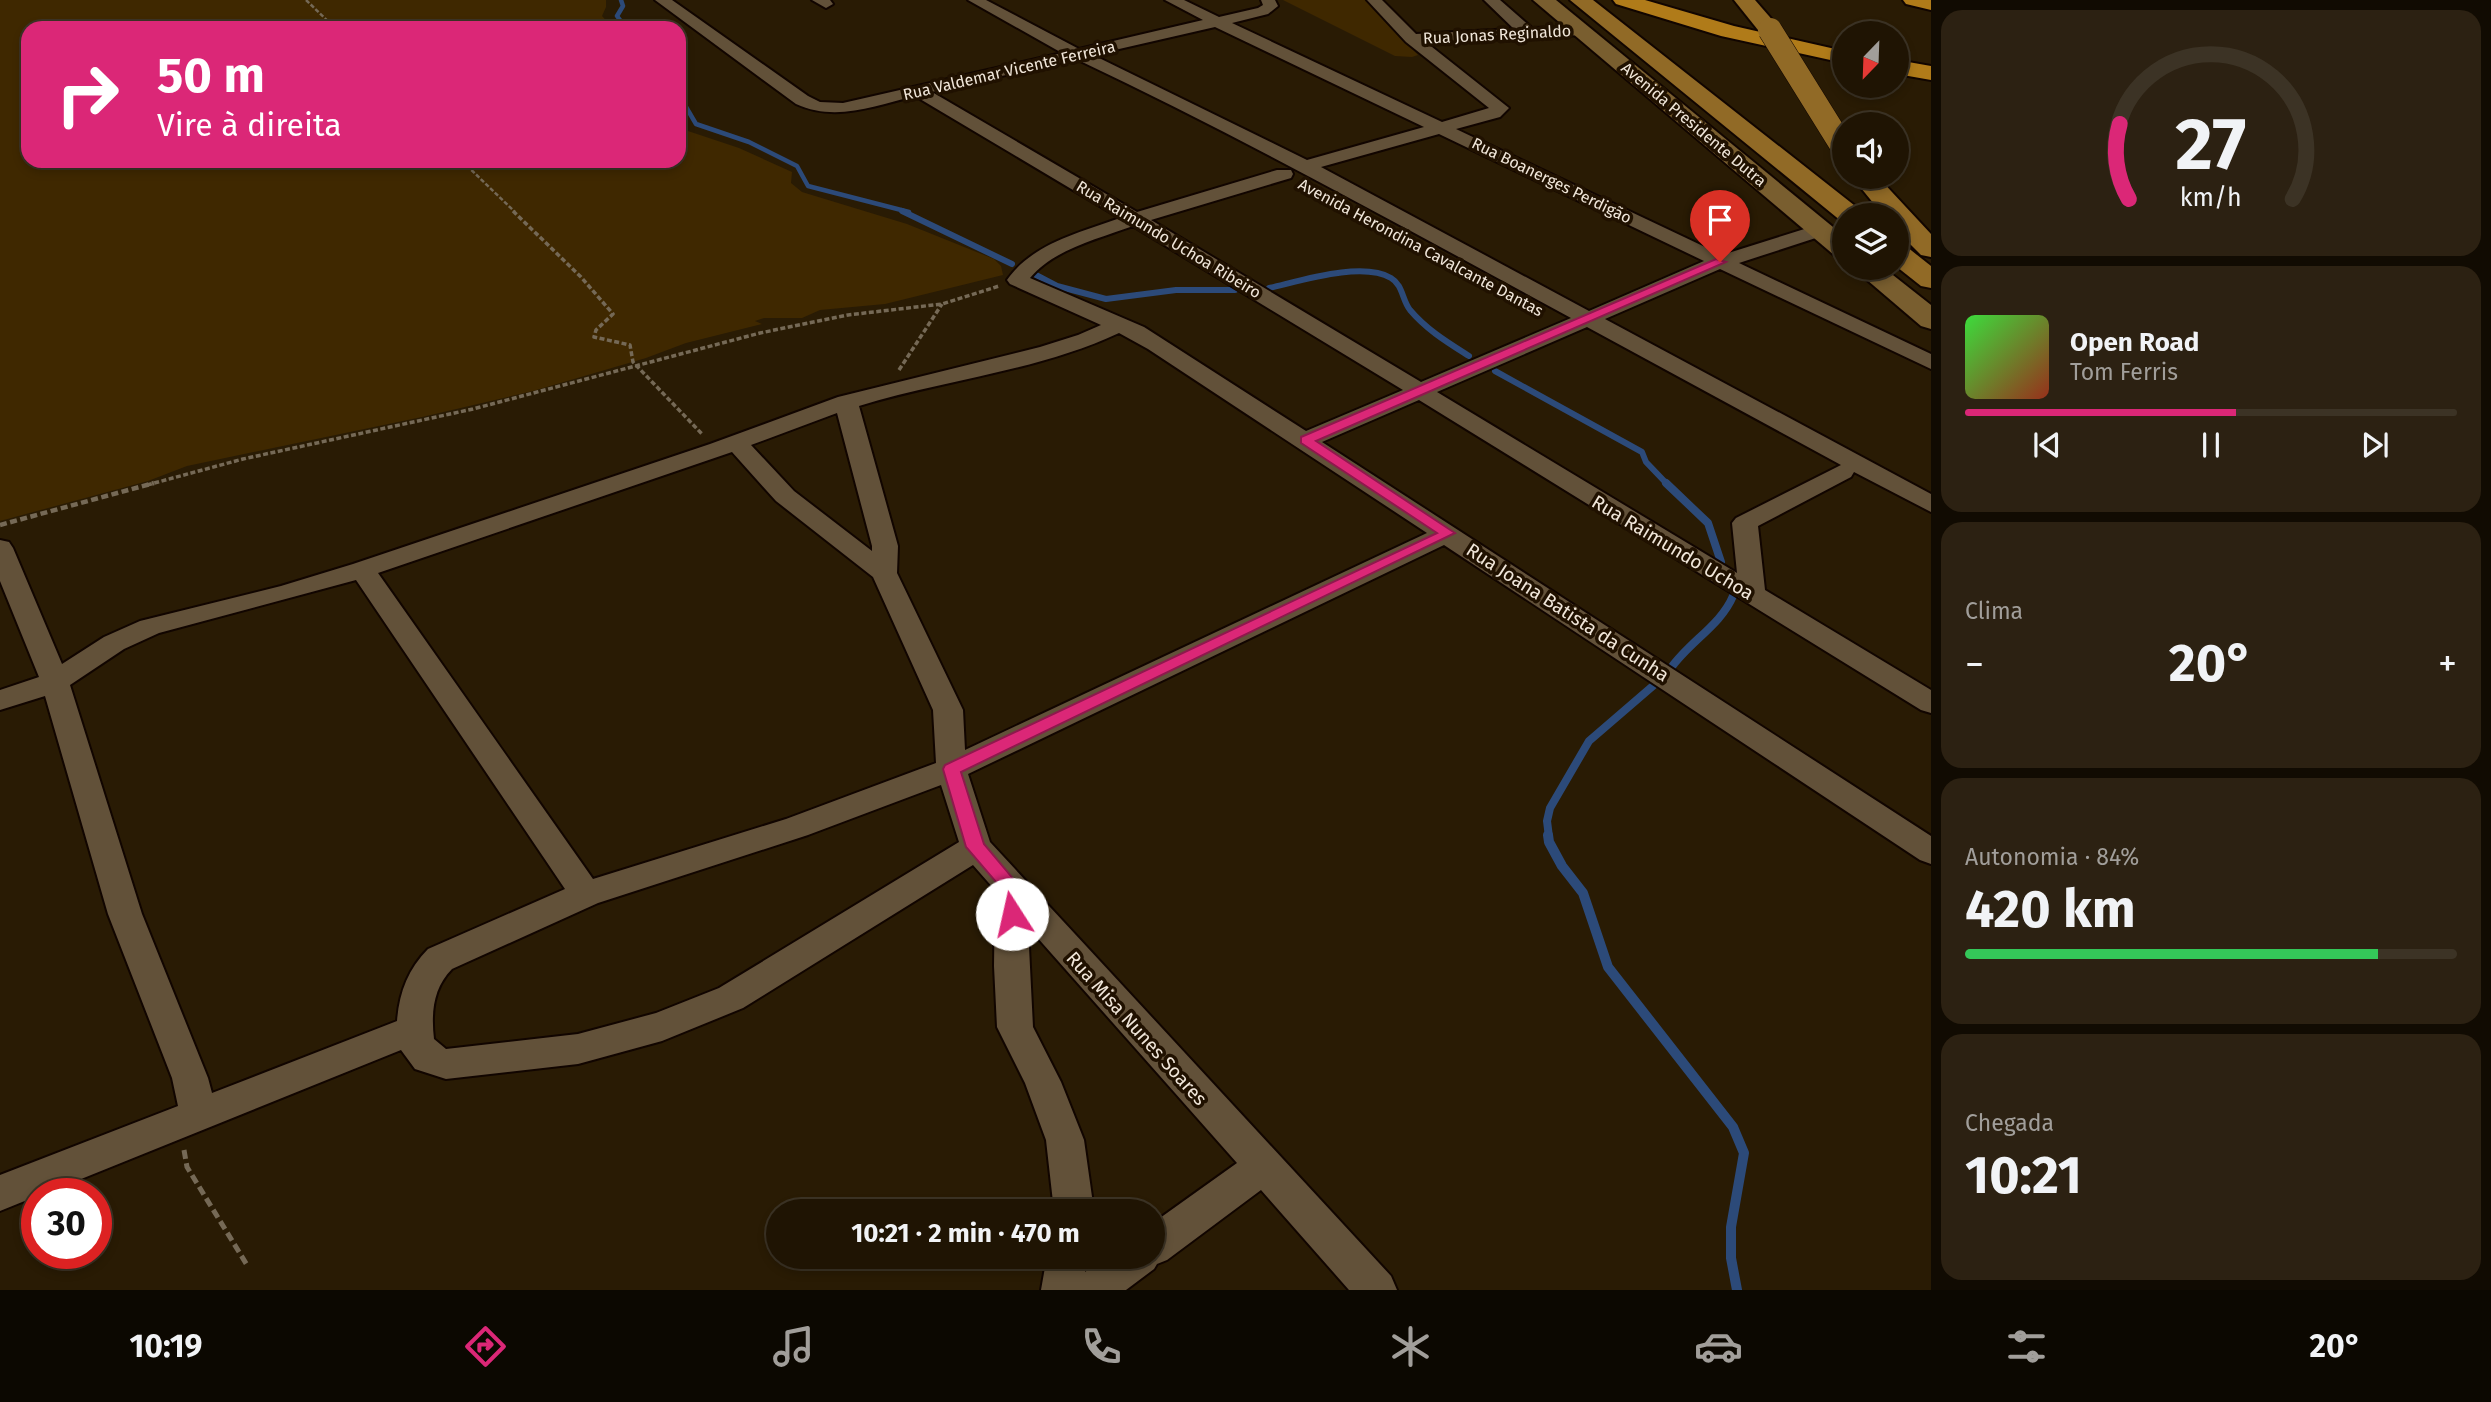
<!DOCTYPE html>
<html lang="pt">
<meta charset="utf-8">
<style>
body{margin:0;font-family:"Fira Sans",sans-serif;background:#2c2112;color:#f1f3f6;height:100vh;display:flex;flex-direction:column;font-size:26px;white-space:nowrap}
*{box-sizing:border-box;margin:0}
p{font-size:23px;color:#a19e9a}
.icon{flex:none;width:38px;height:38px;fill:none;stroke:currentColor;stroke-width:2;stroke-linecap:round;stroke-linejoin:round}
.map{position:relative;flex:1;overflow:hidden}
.sheet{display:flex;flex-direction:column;gap:10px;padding:10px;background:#110b02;width:560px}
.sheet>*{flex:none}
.banner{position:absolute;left:21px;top:21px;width:665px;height:147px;border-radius:21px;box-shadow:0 4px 10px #0003,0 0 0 2px #3c3325;background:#db2777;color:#fff;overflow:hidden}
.needle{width:46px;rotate:203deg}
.tools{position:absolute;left:1832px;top:21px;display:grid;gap:14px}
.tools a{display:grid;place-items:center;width:77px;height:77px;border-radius:50%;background:#1f1403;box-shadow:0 4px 10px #0003,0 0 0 2px #3c3325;font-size:35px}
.speed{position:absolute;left:21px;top:1178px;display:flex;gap:14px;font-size:35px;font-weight:700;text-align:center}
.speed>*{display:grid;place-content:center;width:91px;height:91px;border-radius:50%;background:#1f1403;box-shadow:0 4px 10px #0003,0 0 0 2px #3c3325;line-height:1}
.speed .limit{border:10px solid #d22;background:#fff;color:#111}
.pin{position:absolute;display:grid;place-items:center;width:60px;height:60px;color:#fff;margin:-72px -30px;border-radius:50% 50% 50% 0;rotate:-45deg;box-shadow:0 0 7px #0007}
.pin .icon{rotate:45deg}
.me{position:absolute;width:77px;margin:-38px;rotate:350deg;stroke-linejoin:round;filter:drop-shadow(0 0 5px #0008)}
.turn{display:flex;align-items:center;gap:24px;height:147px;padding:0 21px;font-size:32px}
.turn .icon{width:91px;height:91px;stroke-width:2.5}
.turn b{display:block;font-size:49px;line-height:60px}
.big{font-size:52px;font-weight:700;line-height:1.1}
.sheet .card{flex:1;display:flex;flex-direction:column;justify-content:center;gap:10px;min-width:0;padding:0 24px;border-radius:21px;background:#2c2112}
.sheet .dial{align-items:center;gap:0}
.dial svg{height:182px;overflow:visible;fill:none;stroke:#3c3325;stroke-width:7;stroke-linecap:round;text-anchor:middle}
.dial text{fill:#f1f3f6;stroke:none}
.song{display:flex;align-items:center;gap:21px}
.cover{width:84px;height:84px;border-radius:10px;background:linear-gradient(135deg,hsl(120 70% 55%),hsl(10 70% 35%))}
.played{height:7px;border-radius:4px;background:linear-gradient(90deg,#db2777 55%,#3c3325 55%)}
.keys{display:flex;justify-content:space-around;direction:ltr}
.heat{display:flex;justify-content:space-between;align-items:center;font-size:38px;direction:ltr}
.charge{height:10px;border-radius:5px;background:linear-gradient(90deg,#34c759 84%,#3c3325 0)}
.trip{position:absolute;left:766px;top:1199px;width:399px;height:70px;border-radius:35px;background:#1f1403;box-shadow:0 4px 10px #0003,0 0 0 2px #3c3325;font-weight:700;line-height:70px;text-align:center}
.dock{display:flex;height:112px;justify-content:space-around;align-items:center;background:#0c0801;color:#a19e9a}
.dock .icon{width:49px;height:49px}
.dock .current{color:#db2777}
.dock b{font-size:32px;color:#f1f3f6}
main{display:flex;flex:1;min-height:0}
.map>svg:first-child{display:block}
.green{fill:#3f2800}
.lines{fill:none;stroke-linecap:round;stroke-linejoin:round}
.stream-far3{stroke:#2c4a79;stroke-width:4.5}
.stream-far2{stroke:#2c4a79;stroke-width:6}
.stream-far1{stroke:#2c4a79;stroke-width:8}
.stream{stroke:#2c4a79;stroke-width:10}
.street-casing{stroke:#110500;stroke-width:4}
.secondary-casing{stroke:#110500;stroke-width:4}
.primary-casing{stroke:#110500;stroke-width:4}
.highway-casing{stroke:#110500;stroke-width:4}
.path-far3{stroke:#756956;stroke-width:2.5;stroke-dasharray:4.5 2;stroke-linecap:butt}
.path-far2{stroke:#756956;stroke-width:3.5;stroke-dasharray:5 2.5;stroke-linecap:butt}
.path-far1{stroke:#756956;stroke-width:4.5;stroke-dasharray:7 3.5;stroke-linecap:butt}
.path{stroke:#756956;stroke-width:5;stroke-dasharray:9 4.5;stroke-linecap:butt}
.street{fill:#625139;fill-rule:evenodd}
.secondary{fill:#795e2f;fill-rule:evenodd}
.primary{fill:#916a26;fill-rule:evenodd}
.highway{fill:#b07b19;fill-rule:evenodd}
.primary-bridge-casing{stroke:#110500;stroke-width:25;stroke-linecap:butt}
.primary-bridge{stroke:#916a26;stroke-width:24}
.route{fill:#db2777;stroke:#8e194d;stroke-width:2}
.labels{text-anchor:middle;stroke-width:7;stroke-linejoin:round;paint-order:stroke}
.far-street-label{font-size:16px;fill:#f0e6d9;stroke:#201100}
.street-label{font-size:19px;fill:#f0e6d9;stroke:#201100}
</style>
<main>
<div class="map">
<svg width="1931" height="1290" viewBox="0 0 1931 1290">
<rect width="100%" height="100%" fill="#291b04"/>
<!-- green -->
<g class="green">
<polygon points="0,0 606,0 606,7 602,16 613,28 28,28 28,161 679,161 679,128 739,148 792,172 791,183 802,192 907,224 994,259 1001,266 1003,275 885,304 820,310 802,318 764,318 755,321 762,324 686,343 646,358 533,391 422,417 187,466 148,481 0,521"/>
<polygon points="1283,0 1367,0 1418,55 1412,57 1395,56"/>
</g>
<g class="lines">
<!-- stream-far3 -->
<g class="stream-far3">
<polyline points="621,0 623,6 617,16 626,28"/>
<polyline points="679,95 696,124 749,142 797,166 808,186 909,212"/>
</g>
<!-- stream-far2 -->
<g class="stream-far2">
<polyline points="902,211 1012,264"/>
<polyline points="1036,275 1057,286 1106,299 1176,290 1235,290"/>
<path d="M1269,288c31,-7 93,-27 122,-10 12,7 11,22 19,32 17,20 37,32 59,46"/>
<polyline points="1495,371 1642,452 1646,462 1668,485"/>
</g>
<!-- stream-far1 -->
<g class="stream-far1">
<polyline points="1666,483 1708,523 1721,562"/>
<path d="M1671,668c18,-26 50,-43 62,-72"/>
<polyline points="1549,837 1547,821 1550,808 1589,741 1654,685"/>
</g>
<!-- stream -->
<polyline class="stream" points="1548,835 1549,842 1562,866 1583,893 1608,967 1733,1127 1744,1153 1731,1227 1731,1258 1737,1290"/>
<!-- street casing -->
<g class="street-casing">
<g id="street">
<path d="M655,0h17l136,96 12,6 23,1 219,-50 -94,-53h18l93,49 124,-29 -38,-20h19l35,17 39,-9 5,-3 -2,-5h14l3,6 -10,8 -36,9 210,99 47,-14 -83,-66 -39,-42h15l34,34 98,-5 -30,-29h16l32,28 54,-1 3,3 -3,3 -5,2 -154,8 82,65 -9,9 -44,12 266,126 92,-29h14l3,4 -3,4 -89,29 192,91v15l-211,-100 -115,50 326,175v18l-77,-40 -3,5 -93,49 7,64 166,100v23l-10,-3 -502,-310 -97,42 609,394v28l-11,-4 -476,-315 -476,229 22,68 401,434 6,14h-48l-88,-100 -94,70 -10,4 -3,5 -28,21h-85l6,-34h40l-2,16 21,-16h47v-33l84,-60 -209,-236 5,100 28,55 23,58 10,71h-40l-8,-71 -21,-57 -28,-56 -3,-61 1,-76 -22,-25 -230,143 -81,33 -84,23 -132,15 -31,-10 -14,-19 -357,144h-7v2l-37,15v-36l178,-69 -6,-28 -64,-164 -63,-218 -45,14v-20l39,-13 -39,-96v-41l9,2 4,6 49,116 42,-27 36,-16 141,-35 72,-22 357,-120 128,-47 202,-50 38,-12 23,-10 -91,-41 -3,-4c26,-37 72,-47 113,-62l-205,-122c-40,10 -80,26 -119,8zM1215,27l209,100 -117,33 -214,-105zM1076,59c169,80 331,170 495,259l-150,64 -270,-162 140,-42 2,-4 -2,-4h-14l-140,42 -205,-120zM1439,134l265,127 -115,50 -268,-144zM1133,226l270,164 -97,41 -162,-104 -114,-49c24,-29 68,-39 103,-52zM1587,327l254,138 -105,53 -4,5 5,50 -300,-181zM1119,333l29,16 279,184 -462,217 -2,-40 -66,-137 1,-27 -39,-140c85,-26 179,-35 260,-73zM837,413l35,133v5l-78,-60 -43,-46zM732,452l44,49 97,76 60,133 3,53 -150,56 -193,60 -215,-306zM356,580l209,309 -137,60c-20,20 -29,44 -31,72l-185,72 -4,-15 -66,-164 -72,-229 54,-36 35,-16zM941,785l18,57 -240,146 -63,25 -78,21 -132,15 -12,-10c-3,-26 -1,-51 18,-70l146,-66 210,-68z"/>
<polygon points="812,0 830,0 833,4 826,8"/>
</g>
</g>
<!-- secondary casing -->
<g class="secondary-casing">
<g id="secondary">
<polygon points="1533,0 1556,0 1844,236 1844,257 1834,255"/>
<polygon points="1853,268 1884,268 1931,305 1931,329 1921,326"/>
</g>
</g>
<!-- primary casing -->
<g class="primary-casing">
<g id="primary">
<polygon points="1570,0 1593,0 1859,209 1863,215 1844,215 1844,222 1841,221"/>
<polygon points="1734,0 1755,0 1781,30 1778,35 1762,35"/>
<polygon points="1852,177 1878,177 1931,234 1931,257 1921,255 1897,231 1897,215 1883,215"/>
<polygon points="1897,245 1907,247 1931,266 1931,288 1921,286 1897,267"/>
</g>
</g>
<!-- highway casing -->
<g class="highway-casing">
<g id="highway">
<polygon points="1613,0 1645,0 1734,26 1844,51 1844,63 1721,36 1616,4"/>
<polygon points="1903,0 1931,0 1931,10 1906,4"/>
<polygon points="1897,60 1931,66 1931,80 1897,74"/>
</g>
</g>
<!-- path-far3 -->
<g class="path-far3">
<polyline points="306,0 335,28"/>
<polyline points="462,161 515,212"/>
</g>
<!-- path-far2 -->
<g class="path-far2">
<polyline points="513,211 581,277 613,314 596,330 594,337 630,345 633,362 702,434"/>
<polyline points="899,370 942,304"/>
<polyline points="147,485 243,459 473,409 760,333 848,315 942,304 999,286"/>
</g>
<!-- path-far1 -->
<polyline class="path-far1" points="0,525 154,483"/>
<!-- path -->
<polyline class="path" points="184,1150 187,1167 247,1265"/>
<!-- street -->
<use href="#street" class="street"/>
<!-- secondary -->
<use href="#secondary" class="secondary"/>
<!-- primary -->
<use href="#primary" class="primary"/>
<!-- highway -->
<use href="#highway" class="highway"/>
<!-- primary-bridge casing -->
<g class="primary-bridge-casing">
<polyline id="primary-bridge" points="1770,30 1844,149"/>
</g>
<!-- primary-bridge -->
<use href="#primary-bridge" class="primary-bridge"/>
</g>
<!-- route -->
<polygon class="route" points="1716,259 1726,262 1316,441 1455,533 961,772 984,844 1021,888 1021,914 1019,919 1012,921 1005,919 1002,914 1003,890 966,847 943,769 945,765 1437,533 1301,443 1301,437"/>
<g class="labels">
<!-- far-street labels -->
<g class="far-street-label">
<text transform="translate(1497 34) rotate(-3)" y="6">Rua Jonas Reginaldo</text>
<text transform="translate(1009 70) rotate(-13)" y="6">Rua Valdemar Vicente Ferreira</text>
<text transform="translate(1694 124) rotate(40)" y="6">Avenida Presidente Dutra</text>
<text transform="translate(1552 180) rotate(26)" y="6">Rua Boanerges Perdigão</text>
<text transform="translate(1169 239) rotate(31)" y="6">Rua Raimundo Uchoa Ribeiro</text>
<text transform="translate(1421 247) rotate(28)" y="6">Avenida Herondina Cavalcante Dantas</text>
</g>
<!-- street labels -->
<g class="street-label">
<text transform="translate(1673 547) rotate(31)" y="7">Rua Raimundo Uchoa</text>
<text transform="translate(1568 612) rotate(33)" y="7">Rua Joana Batista da Cunha</text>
<text transform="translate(1137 1028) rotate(48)" y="7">Rua Misa Nunes Soares</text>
</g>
</g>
</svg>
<div class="tools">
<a><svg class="needle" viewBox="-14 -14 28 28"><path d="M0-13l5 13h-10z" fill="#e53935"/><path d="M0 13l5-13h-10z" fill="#a19e9a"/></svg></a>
<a><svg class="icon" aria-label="sound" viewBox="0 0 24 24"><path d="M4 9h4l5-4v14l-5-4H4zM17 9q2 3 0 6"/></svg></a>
<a><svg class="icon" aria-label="layers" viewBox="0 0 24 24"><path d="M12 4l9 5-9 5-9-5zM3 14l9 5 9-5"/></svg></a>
</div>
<div class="speed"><div class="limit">30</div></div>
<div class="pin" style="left:1720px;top:262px;background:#d93025"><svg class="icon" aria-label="arrive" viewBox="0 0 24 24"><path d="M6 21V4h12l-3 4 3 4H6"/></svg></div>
<svg class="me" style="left:1012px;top:914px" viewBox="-20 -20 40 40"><circle r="19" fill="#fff"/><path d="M0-13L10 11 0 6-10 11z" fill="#db2777"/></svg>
<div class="trip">10:21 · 2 min · 470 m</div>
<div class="banner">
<div class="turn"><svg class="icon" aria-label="right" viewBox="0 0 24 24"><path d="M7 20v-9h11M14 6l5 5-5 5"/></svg><div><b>50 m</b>Vire à direita</div></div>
</div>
</div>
<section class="sheet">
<div class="card dial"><svg viewBox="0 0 100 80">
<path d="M14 69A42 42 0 1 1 86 69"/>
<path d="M14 69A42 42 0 0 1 10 36" stroke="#db2777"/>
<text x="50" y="56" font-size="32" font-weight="700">27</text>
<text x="50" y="72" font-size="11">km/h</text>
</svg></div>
<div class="card">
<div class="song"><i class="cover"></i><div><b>Open Road</b><p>Tom Ferris</p></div></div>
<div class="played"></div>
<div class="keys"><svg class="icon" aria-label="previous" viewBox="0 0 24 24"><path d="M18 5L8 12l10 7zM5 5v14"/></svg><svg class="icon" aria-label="pause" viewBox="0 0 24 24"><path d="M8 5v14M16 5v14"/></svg><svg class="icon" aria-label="next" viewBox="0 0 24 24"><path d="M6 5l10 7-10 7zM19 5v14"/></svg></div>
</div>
<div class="card"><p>Clima</p>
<div class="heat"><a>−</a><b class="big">20°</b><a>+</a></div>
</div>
<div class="card"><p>Autonomia · 84%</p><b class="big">420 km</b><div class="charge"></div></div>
<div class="card"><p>Chegada</p><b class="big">10:21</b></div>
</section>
</main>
<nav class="dock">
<b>10:19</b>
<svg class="icon current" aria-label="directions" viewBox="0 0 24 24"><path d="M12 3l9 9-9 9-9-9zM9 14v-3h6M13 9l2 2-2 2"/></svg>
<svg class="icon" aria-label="music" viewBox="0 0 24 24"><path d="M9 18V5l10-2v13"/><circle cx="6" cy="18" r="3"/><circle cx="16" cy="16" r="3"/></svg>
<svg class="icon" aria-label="phone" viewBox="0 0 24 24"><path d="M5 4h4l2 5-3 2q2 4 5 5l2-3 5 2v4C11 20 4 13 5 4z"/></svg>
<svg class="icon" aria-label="climate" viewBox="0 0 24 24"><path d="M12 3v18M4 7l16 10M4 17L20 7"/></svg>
<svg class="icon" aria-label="car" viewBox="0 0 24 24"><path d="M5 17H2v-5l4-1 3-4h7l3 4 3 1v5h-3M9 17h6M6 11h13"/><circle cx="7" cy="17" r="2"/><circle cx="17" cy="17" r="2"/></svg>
<svg class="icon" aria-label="filters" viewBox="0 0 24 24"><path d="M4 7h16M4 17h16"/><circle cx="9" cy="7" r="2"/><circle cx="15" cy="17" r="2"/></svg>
<b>20°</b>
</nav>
